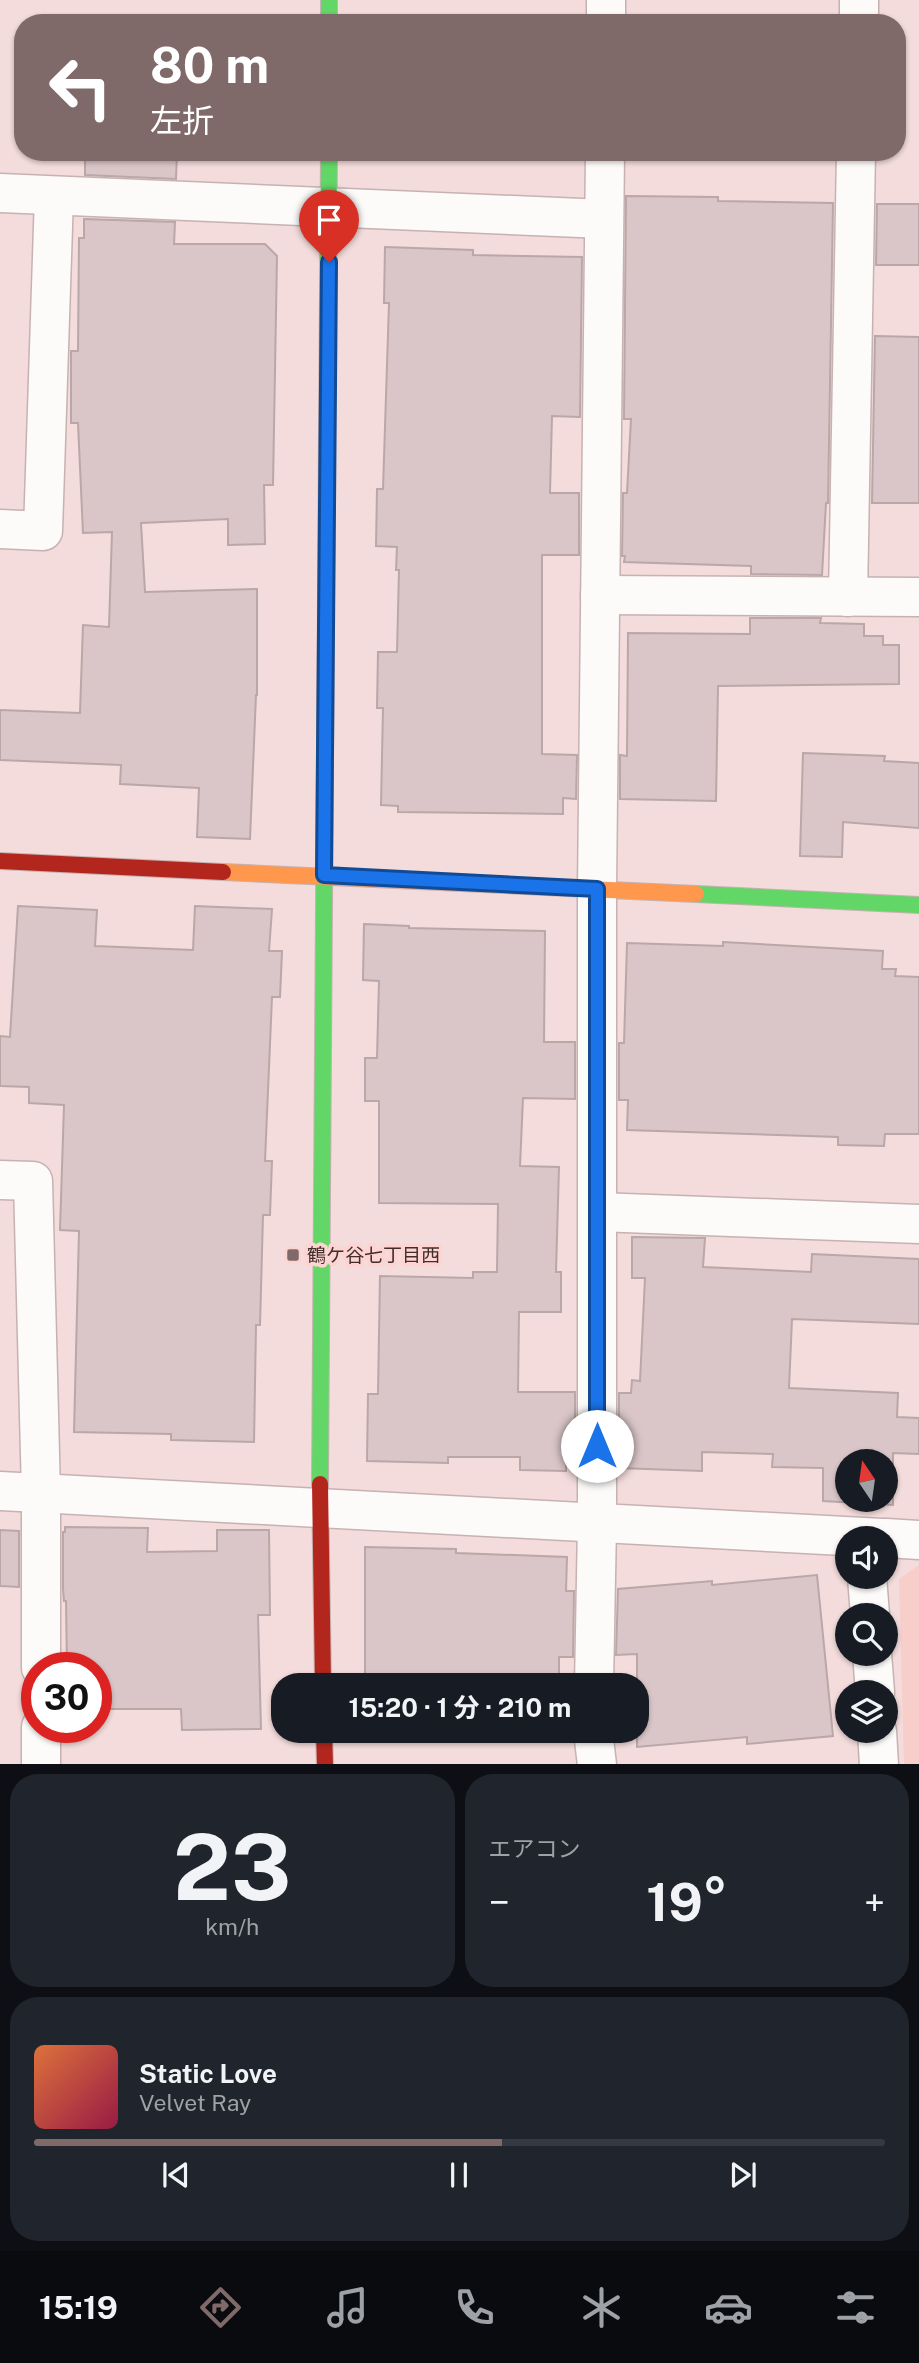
<!DOCTYPE html>
<html lang="ja">
<meta charset="utf-8">
<style>
body{margin:0;font-family:"Public Sans","Noto Sans JP",sans-serif;background:#20242c;color:#f1f3f6;height:100vh;display:flex;flex-direction:column;font-size:26px;white-space:nowrap}
*{box-sizing:border-box;margin:0}
p{font-size:23px;color:#9ea1a6}
.icon{flex:none;width:38px;height:38px;fill:none;stroke:currentColor;stroke-width:2;stroke-linecap:round;stroke-linejoin:round}
.map{position:relative;height:1764px;overflow:hidden}
.details{display:flex;flex-direction:column;gap:10px;padding:10px;background:#0d0f14;flex:1}
.details>*{flex:none}
.hud{position:absolute;left:14px;top:14px;width:892px;height:147px;border-radius:28px;box-shadow:0 2px 5px #0004;background:#7f6a69;color:#fff;overflow:hidden}
.needle{width:46px;rotate:347deg}
.fabs{position:absolute;left:835px;top:1449px;display:grid;gap:14px}
.fabs a{display:grid;place-items:center;width:63px;height:63px;border-radius:50%;background:#171b24;box-shadow:0 2px 5px #0004;font-size:35px}
.speed{position:absolute;left:21px;top:1652px;display:flex;gap:14px;font-size:35px;font-weight:700;text-align:center}
.speed>*{display:grid;place-content:center;width:91px;height:91px;border-radius:50%;background:#171b24;box-shadow:0 2px 5px #0004;line-height:1}
.speed .limit{border:10px solid #d22;background:#fff;color:#111}
.pin{position:absolute;display:grid;place-items:center;width:60px;height:60px;color:#fff;margin:-72px -30px;border-radius:50% 50% 50% 0;rotate:-45deg;box-shadow:0 0 7px #0007}
.pin .icon{rotate:45deg}
.me{position:absolute;width:77px;margin:-38px;rotate:0deg;stroke-linejoin:round;filter:drop-shadow(0 0 5px #0008)}
.turn{display:flex;align-items:center;gap:24px;height:147px;padding:0 21px;font-size:32px}
.turn .icon{width:91px;height:91px;stroke-width:2.5}
.turn b{display:block;font-size:49px;line-height:60px}
.big{font-size:52px;font-weight:700;line-height:1.1}
.details .card{flex:1;display:flex;flex-direction:column;justify-content:center;gap:10px;min-width:0;padding:0 24px;border-radius:28px;background:#20242c}
.details .dial{align-items:center;gap:0}
.dial b{font-size:91px;line-height:1}
.song{display:flex;align-items:center;gap:21px}
.cover{width:84px;height:84px;border-radius:10px;background:linear-gradient(135deg,hsl(20 70% 55%),hsl(340 70% 35%))}
.played{height:7px;border-radius:4px;background:linear-gradient(90deg,#7f6a69 55%,#363941 55%)}
.keys{display:flex;justify-content:space-around;direction:ltr}
.heat{display:flex;justify-content:space-between;align-items:center;font-size:38px;direction:ltr}
.details .tiles{flex:1;display:grid;gap:10px;grid-template-columns:1fr 1fr}
.card:last-child{grid-column:span 2}
.trip{position:absolute;left:271px;top:1673px;width:378px;height:70px;border-radius:28px;background:#171b24;box-shadow:0 2px 5px #0004;font-weight:700;line-height:70px;text-align:center}
.tabs{display:flex;height:112px;justify-content:space-around;align-items:center;background:#090b0e;color:#9ea1a6}
.tabs .icon{width:49px;height:49px}
.tabs .active{color:#7f6a69}
.tabs b{font-size:32px;color:#f1f3f6}
.map>svg:first-child{display:block}
.built{fill:#f8cecb}
.building{fill:#dac6c8;stroke:#baa7a8;stroke-width:2;fill-rule:evenodd}
.lines{fill:none;stroke-linecap:round;stroke-linejoin:round}
.street-casing{stroke:#c6b2b1;stroke-width:41}
.fast-casing{stroke:#c6b2b1;stroke-width:18}
.slow-casing{stroke:#c6b2b1;stroke-width:18}
.jam-casing{stroke:#c6b2b1;stroke-width:18}
.street{stroke:#fdfafa;stroke-width:38}
.fast{stroke:#63d668;stroke-width:16}
.slow{stroke:#ff974d;stroke-width:16}
.jam{stroke:#b3261e;stroke-width:16}
.route-casing{stroke:#114b97;stroke-width:18}
.route{stroke:#1a73e8;stroke-width:12}
.poi-dot{fill:#7f6a69;stroke:#fdd4d1;stroke-width:2.5}
.labels{text-anchor:middle;stroke-width:7;stroke-linejoin:round;paint-order:stroke}
.poi-label{font-size:19px;fill:#402d2c;stroke:#fdd4d1;text-anchor:start}
</style>
<div class="map">
<svg width="919" height="1765" viewBox="0 0 919 1765">
<rect width="100%" height="100%" fill="#f3dcdb"/>
<!-- built -->
<polygon class="built" points="919,1565 919,1764 904,1764 899,1579"/>
<!-- building -->
<g class="building">
<polygon points="85,152 177,152 176,179 85,175"/>
<polygon points="626,196 718,197 718,201 833,203 828,503 826,503 822,575 751,574 751,566 624,562 625,556 622,556 623,493 627,493 631,419 624,419"/>
<polygon points="877,204 919,204 919,265 876,265"/>
<polygon points="84,219 175,222 174,244 265,244 277,256 273,485 264,485 265,544 228,545 228,519 141,523 145,592 257,589 257,695 256,695 250,839 197,837 199,788 120,784 121,765 0,760 0,710 80,713 83,625 109,627 112,532 83,533 78,423 71,423 71,351 78,351 79,238 84,238"/>
<polygon points="385,247 473,250 473,255 582,257 580,417 552,416 550,493 579,493 579,555 542,555 542,754 577,755 576,799 563,798 563,814 398,812 398,806 381,805 383,708 377,708 378,652 397,652 399,570 396,570 397,547 376,546 377,489 383,489 389,303 384,303"/>
<polygon points="875,336 919,337 919,503 872,503"/>
<polygon points="750,618 821,618 820,623 864,624 864,636 883,636 883,645 899,645 899,684 718,686 716,801 620,799 620,755 627,756 628,633 750,634"/>
<polygon points="803,753 885,756 884,761 919,763 919,828 843,822 842,857 800,856"/>
<polygon points="18,906 97,910 95,946 193,950 195,906 272,909 269,951 282,951 280,997 272,997 265,1161 272,1161 270,1215 263,1215 260,1325 256,1325 254,1442 171,1440 171,1434 74,1432 79,1231 60,1230 64,1105 29,1103 29,1087 0,1086 0,1036 10,1037"/>
<polygon points="364,924 409,926 409,928 545,931 544,1042 575,1042 575,1099 523,1098 520,1166 559,1167 556,1272 561,1272 561,1312 519,1312 518,1392 575,1392 575,1466 566,1466 566,1471 520,1470 520,1457 448,1457 448,1463 367,1461 368,1394 378,1394 380,1276 473,1278 473,1272 497,1272 498,1204 379,1203 379,1101 365,1101 365,1058 377,1058 379,981 363,980"/>
<polygon points="723,942 883,951 882,969 896,969 895,976 919,977 919,1134 885,1134 884,1146 838,1145 838,1137 627,1130 628,1100 619,1100 619,1043 624,1043 627,943 723,946"/>
<path d="M632,1237l73,1 -2,29 108,5 1,-18 107,5v65l-127,-5 -3,69 109,5 -1,24 22,1v36l-26,-1v52l-70,-4v-33l-51,-1 1,-13 -71,-2v19l-83,-3v-75h12l1,-13 8,1 5,-103h-13zM847,1461h39v39h-39z"/>
<polygon points="65,1527 148,1528 147,1552 217,1551 217,1530 269,1530 270,1615 258,1615 261,1729 182,1730 181,1709 96,1709 96,1668 67,1668 66,1601 64,1601 63,1589 63,1532 65,1532"/>
<polygon points="0,1530 19,1531 19,1587 0,1586"/>
<polygon points="365,1547 456,1549 456,1553 567,1557 566,1591 574,1591 573,1657 559,1657 559,1685 365,1685"/>
<polygon points="817,1575 833,1736 747,1744 747,1737 637,1747 637,1654 616,1655 618,1589 712,1581 712,1585"/>
</g>
<g class="lines">
<!-- street casing -->
<g class="street-casing">
<g id="street">
<polyline points="606,23 606,0"/>
<polyline points="859,23 859,0"/>
<polyline points="0,193 604,219"/>
<polyline points="0,529 43,531 54,196"/>
<polyline points="600,595 919,597"/>
<polyline points="848,597 856,152"/>
<polyline points="0,1180 33,1181 41,1493 41,1668"/>
<polyline points="598,1212 919,1224"/>
<polyline points="0,1491 882,1538"/>
<polyline points="886,1538 919,1540"/>
<polyline points="867,1577 870,1615"/>
<polyline points="872,1654 875,1692"/>
<polyline points="594,1685 597,1524 597,889 605,152"/>
<polyline points="41,1727 41,1765"/>
<polyline points="593,1731 597,1765"/>
<polyline points="877,1731 879,1765"/>
</g>
</g>
<!-- fast casing -->
<g class="fast-casing">
<g id="fast">
<polyline points="329,0 329,23"/>
<polyline points="327,430 329,152"/>
<polyline points="696,894 919,905"/>
<polyline points="320,1484 325,763"/>
</g>
</g>
<!-- slow casing -->
<g class="slow-casing">
<g id="slow">
<polyline points="325,763 327,430"/>
<polyline points="223,872 696,894"/>
</g>
</g>
<!-- jam casing -->
<g class="jam-casing">
<g id="jam">
<polyline points="0,861 223,872"/>
<polyline points="320,1484 323,1685"/>
<polyline points="324,1731 325,1765"/>
</g>
</g>
<!-- street -->
<use href="#street" class="street"/>
<!-- fast -->
<use href="#fast" class="fast"/>
<!-- slow -->
<use href="#slow" class="slow"/>
<!-- jam -->
<use href="#jam" class="jam"/>
</g>
<g class="lines">
<!-- route casing -->
<g class="route-casing">
<polyline id="route" points="329,262 324,875 597,889 597,1446"/>
</g>
<!-- route -->
<use href="#route" class="route"/>
</g>
<!-- markers -->
<rect class="poi-dot" x="286" y="1248" width="14" height="14" rx="3.5"/>
<g class="labels">
<!-- poi labels -->
<g class="poi-label">
<text x="307" y="1262">鶴ケ谷七丁目西</text>
</g>
</g>
</svg>
<div class="fabs">
<a><svg class="needle" viewBox="-14 -14 28 28"><path d="M0-13l5 13h-10z" fill="#e53935"/><path d="M0 13l5-13h-10z" fill="#9ea1a6"/></svg></a>
<a><svg class="icon" aria-label="sound" viewBox="0 0 24 24"><path d="M4 9h4l5-4v14l-5-4H4zM17 9q2 3 0 6"/></svg></a>
<a><svg class="icon" aria-label="search" viewBox="0 0 24 24"><circle cx="10" cy="10" r="6"/><path d="M15 15l6 6"/></svg></a>
<a><svg class="icon" aria-label="layers" viewBox="0 0 24 24"><path d="M12 4l9 5-9 5-9-5zM3 14l9 5 9-5"/></svg></a>
</div>
<div class="speed"><div class="limit">30</div></div>
<div class="pin" style="left:329px;top:262px;background:#d93025"><svg class="icon" aria-label="arrive" viewBox="0 0 24 24"><path d="M6 21V4h12l-3 4 3 4H6"/></svg></div>
<svg class="me" style="left:597px;top:1446px" viewBox="-20 -20 40 40"><circle r="19" fill="#fff"/><path d="M0-13L10 11 0 6-10 11z" fill="#1a73e8"/></svg>
<div class="trip">15:20 · 1 分 · 210 m</div>
<div class="hud">
<div class="turn"><svg class="icon" aria-label="left" viewBox="0 0 24 24"><path d="M17 20v-9H6M10 6l-5 5 5 5"/></svg><div><b>80 m</b>左折</div></div>
</div>
</div>
<section class="details">
<div class="tiles">
<div class="card dial"><b>23</b><p>km/h</p></div>
<div class="card"><p>エアコン</p>
<div class="heat"><a>−</a><b class="big">19°</b><a>+</a></div>
</div>
<div class="card">
<div class="song"><i class="cover"></i><div><b>Static Love</b><p>Velvet Ray</p></div></div>
<div class="played"></div>
<div class="keys"><svg class="icon" aria-label="previous" viewBox="0 0 24 24"><path d="M18 5L8 12l10 7zM5 5v14"/></svg><svg class="icon" aria-label="pause" viewBox="0 0 24 24"><path d="M8 5v14M16 5v14"/></svg><svg class="icon" aria-label="next" viewBox="0 0 24 24"><path d="M6 5l10 7-10 7zM19 5v14"/></svg></div>
</div>
</div>
</section>
<nav class="tabs">
<b>15:19</b>
<svg class="icon active" aria-label="directions" viewBox="0 0 24 24"><path d="M12 3l9 9-9 9-9-9zM9 14v-3h6M13 9l2 2-2 2"/></svg>
<svg class="icon" aria-label="music" viewBox="0 0 24 24"><path d="M9 18V5l10-2v13"/><circle cx="6" cy="18" r="3"/><circle cx="16" cy="16" r="3"/></svg>
<svg class="icon" aria-label="phone" viewBox="0 0 24 24"><path d="M5 4h4l2 5-3 2q2 4 5 5l2-3 5 2v4C11 20 4 13 5 4z"/></svg>
<svg class="icon" aria-label="climate" viewBox="0 0 24 24"><path d="M12 3v18M4 7l16 10M4 17L20 7"/></svg>
<svg class="icon" aria-label="car" viewBox="0 0 24 24"><path d="M5 17H2v-5l4-1 3-4h7l3 4 3 1v5h-3M9 17h6M6 11h13"/><circle cx="7" cy="17" r="2"/><circle cx="17" cy="17" r="2"/></svg>
<svg class="icon" aria-label="filters" viewBox="0 0 24 24"><path d="M4 7h16M4 17h16"/><circle cx="9" cy="7" r="2"/><circle cx="15" cy="17" r="2"/></svg>
</nav>
